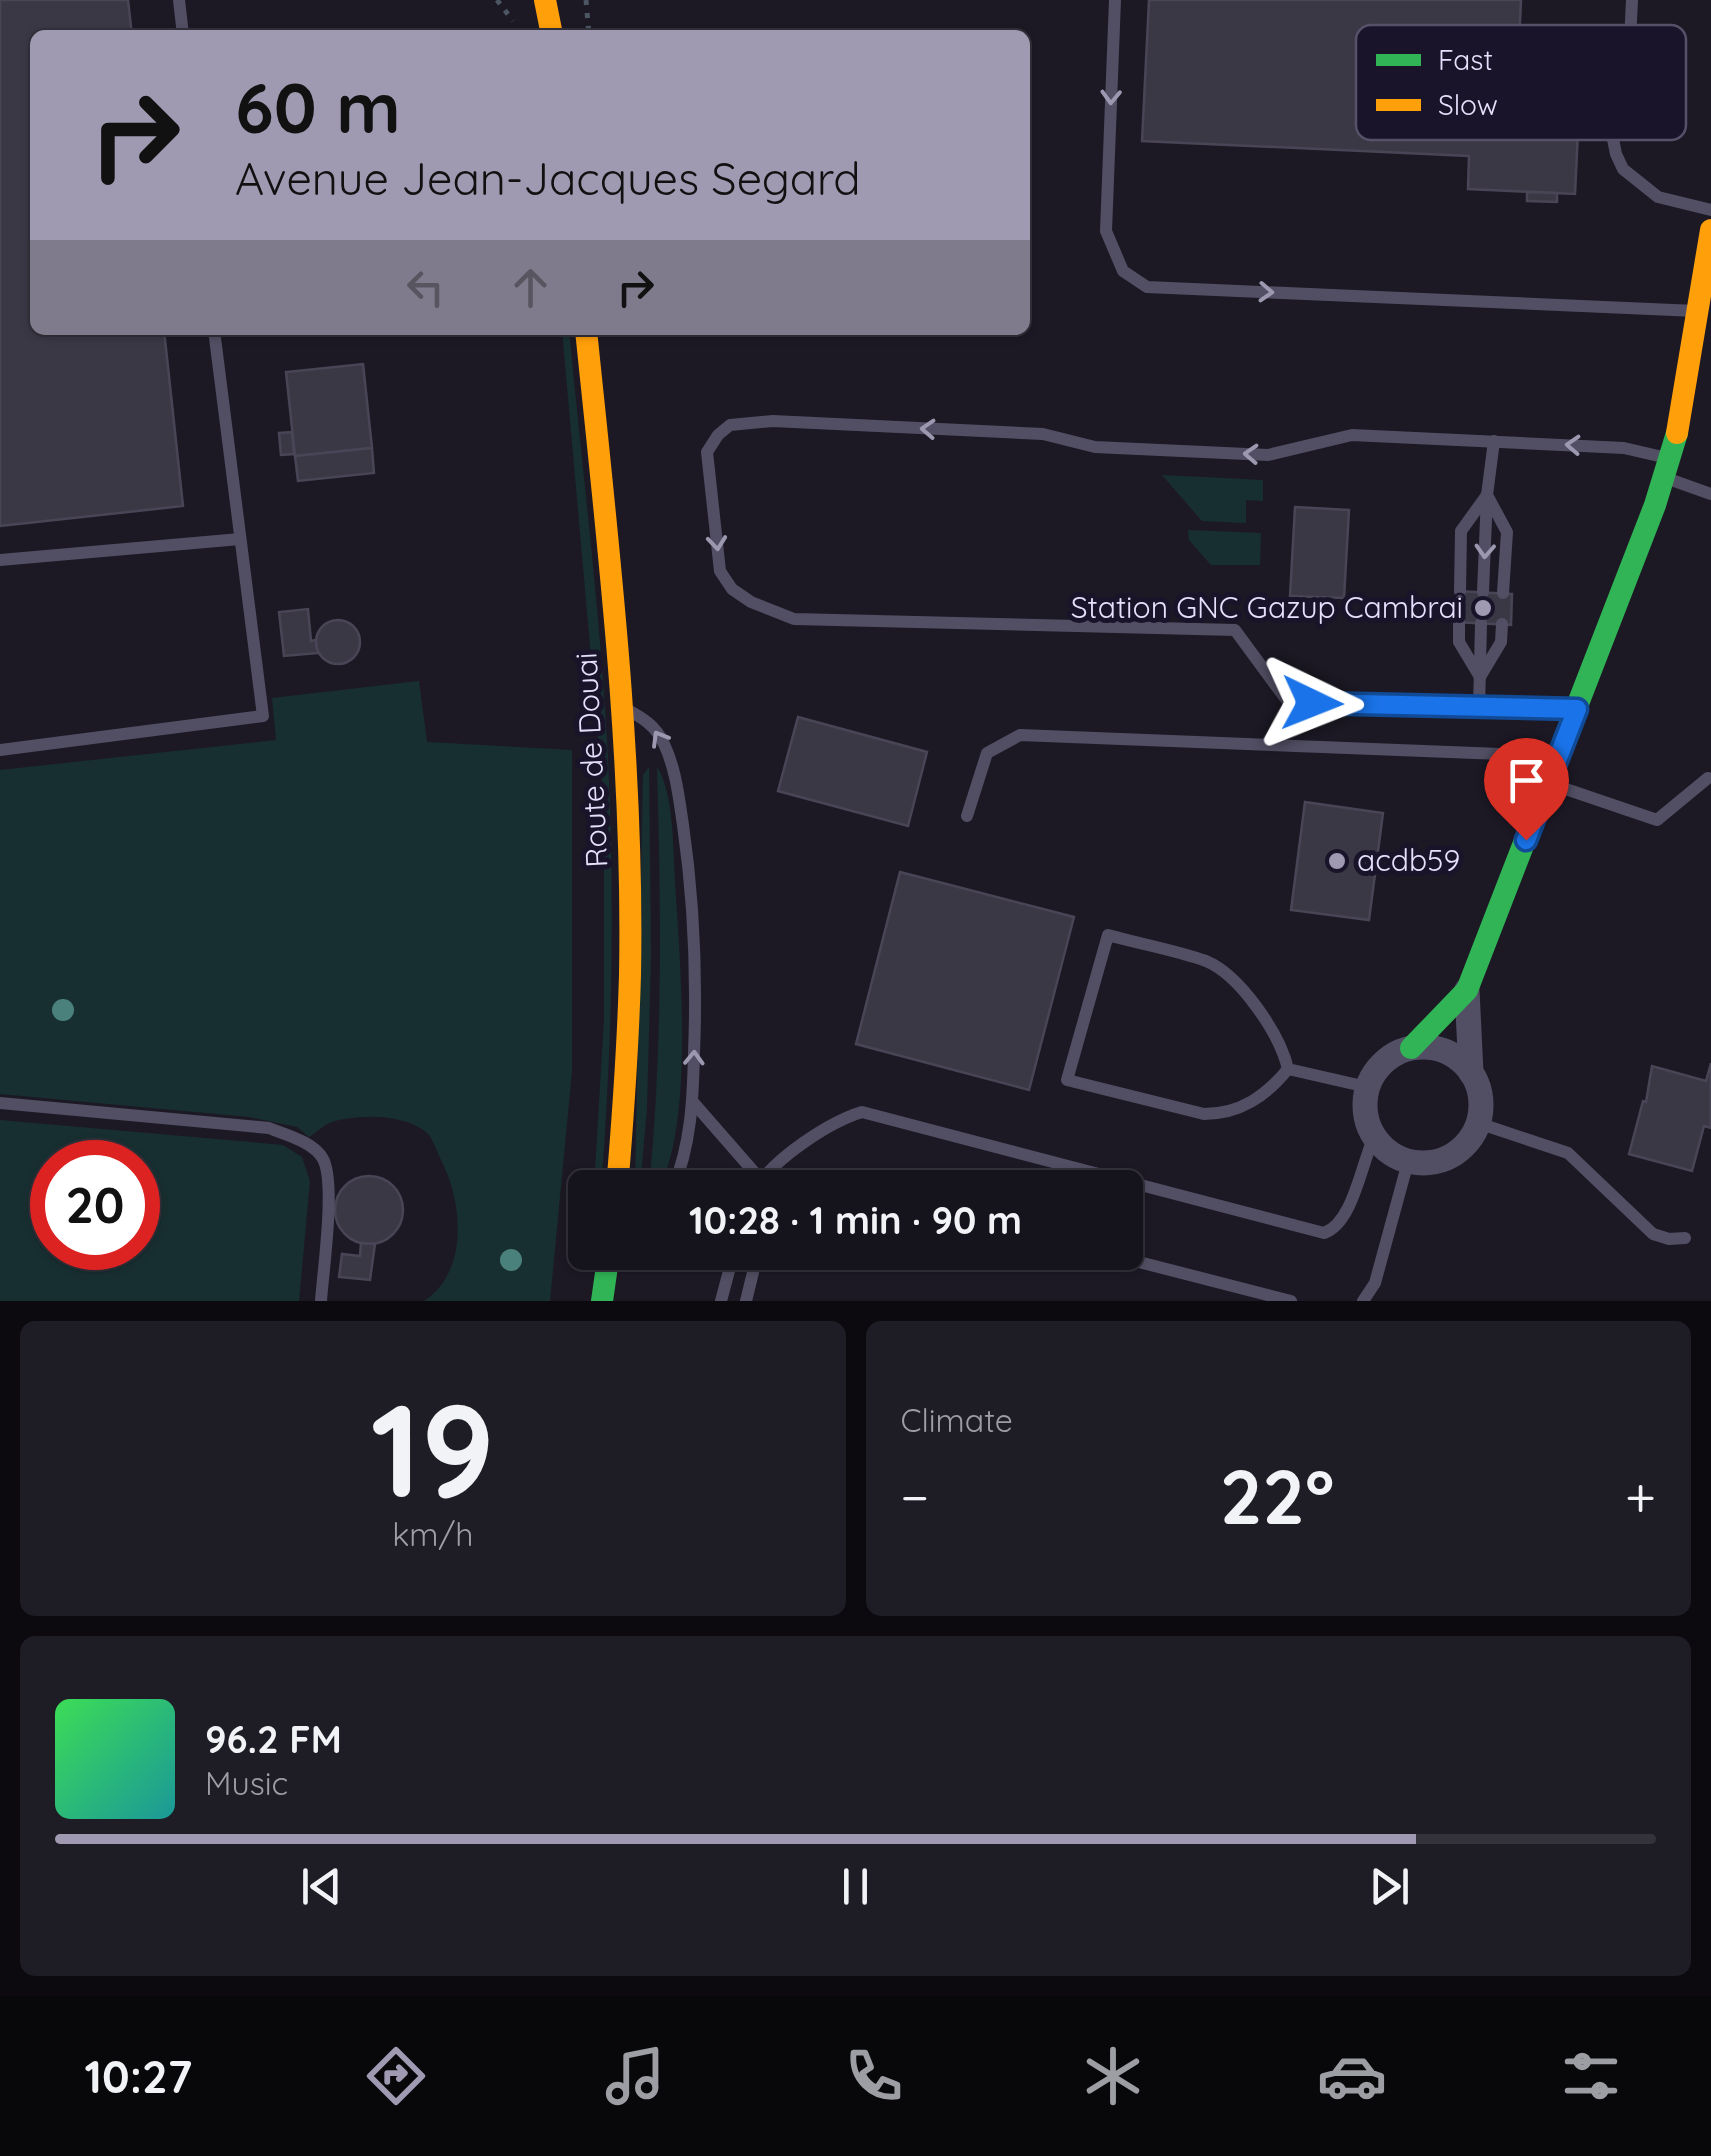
<!DOCTYPE html>
<meta charset="utf-8">
<style>
body{margin:0;font-family:Quicksand,sans-serif;background:#1e1c25;color:#f1f3f6;height:100vh;display:flex;flex-direction:column;font-size:38px;white-space:nowrap}
*{box-sizing:border-box;margin:0}
p{font-size:32px;color:#9d9ea3}
.icon{flex:none;width:55px;height:55px;fill:none;stroke:currentColor;stroke-width:2;stroke-linecap:round;stroke-linejoin:round}
.map{position:relative;height:1301px;overflow:hidden}
.panel{display:flex;flex-direction:column;gap:20px;padding:20px;background:#0c0a0f;flex:1}
.panel>*{flex:none}
.hud{position:absolute;left:30px;top:30px;width:1000px;height:305px;border-radius:15px;box-shadow:0 2px 8px #0004,0 0 0 2px #34323b;background:#9f9ab1;color:#111;overflow:hidden}
.speed{position:absolute;left:30px;top:1140px;display:flex;gap:20px;font-size:50px;font-weight:700;text-align:center}
.speed>*{display:grid;place-content:center;width:130px;height:130px;border-radius:50%;background:#15131c;box-shadow:0 2px 8px #0004,0 0 0 2px #34323b;line-height:1}
.speed .limit{border:15px solid #d22;background:#fff;color:#111}
.pin{position:absolute;display:grid;place-items:center;width:85px;height:85px;color:#fff;margin:-102px -42px;border-radius:50% 50% 50% 0;rotate:-45deg;box-shadow:0 0 10px #0007}
.pin .icon{rotate:45deg}
.me{position:absolute;width:110px;margin:-55px;rotate:92deg;stroke-linejoin:round;filter:drop-shadow(0 0 8px #0008)}
.turn{display:flex;align-items:center;gap:35px;height:210px;padding:0 40px;font-size:45px}
.turn .icon{width:130px;height:130px;stroke-width:2.5}
.turn b{display:block;font-size:70px;line-height:85px}
.lanes{display:flex;align-items:center;height:95px;padding:0 40px;background:#0003;justify-content:center;gap:50px;direction:ltr}
.lanes .off{opacity:.35}
.big{font-size:75px;font-weight:800;line-height:1.1}
.panel .card{flex:1;display:flex;flex-direction:column;justify-content:center;gap:15px;min-width:0;padding:0 35px;border-radius:15px;background:#1e1c25}
.panel .dial{align-items:center;gap:0}
.dial b{font-size:130px;line-height:1}
.song{display:flex;align-items:center;gap:30px}
.cover{width:120px;height:120px;border-radius:15px;background:linear-gradient(135deg,hsl(130 70% 55%),hsl(180 70% 35%))}
.played{height:10px;border-radius:5px;background:linear-gradient(90deg,#9f9ab1 85%,#34323b 85%)}
.keys{display:flex;justify-content:space-around;direction:ltr}
.heat{display:flex;justify-content:space-between;align-items:center;font-size:55px;direction:ltr}
.panel .tiles{flex:1;display:grid;gap:20px;grid-template-columns:1fr 1fr}
.card:last-child{grid-column:span 2}
.trip{position:absolute;left:568px;top:1170px;width:575px;height:100px;border-radius:15px;background:#15131c;box-shadow:0 2px 8px #0004,0 0 0 2px #34323b;font-weight:800;line-height:100px;text-align:center}
.tabs{display:flex;height:160px;justify-content:space-around;align-items:center;background:#08080b;color:#9d9ea3}
.tabs .icon{width:70px;height:70px}
.tabs .on{color:#9f9ab1}
.tabs b{font-size:45px;color:#f1f3f6}
.map>svg:first-child{display:block}
.green{fill:#182f31;fill-rule:evenodd}
.building{fill:#3b3846;stroke:#494556;stroke-width:2.5}
.lines{fill:none;stroke-linecap:round;stroke-linejoin:round}
.path{stroke:#4d5764;stroke-width:5;stroke-dasharray:5 8;stroke-linecap:butt}
.lane{stroke:#524f64;stroke-width:12}
.street{stroke:#524f64;stroke-width:25}
.fast{stroke:#30b455;stroke-width:22}
.slow{stroke:#ff9f0a;stroke-width:22}
.tree{fill:#4b817c}
.oneway{stroke:#9c98b0}
.route-casing{stroke:#114b97;stroke-width:25}
.route{stroke:#1a73e8;stroke-width:18}
.poi-dot{fill:#9f9ab1;stroke:#19142a;stroke-width:4}
.labels{text-anchor:middle;stroke-width:10;stroke-linejoin:round;paint-order:stroke}
.poi-label{font-size:30px;fill:#e5e0fc;stroke:#19142a;text-anchor:end}
.street-label{font-size:30px;fill:#e5e0fc;stroke:#19142a}
.key{fill:#19142a;stroke:#565169;stroke-width:2.5}
.key-label{font-size:28px;fill:#e5e0fc}
</style>
<div class="map">
<svg width="1711" height="1301" viewBox="0 0 1711 1301">
<rect width="100%" height="100%" fill="#1c1925"/>
<!-- green -->
<g class="green">
<path d="M562,330h7c13,136 30,273 38,409 8,150 6,299 -6,449l-7,-1 10,-168v-216z"/>
<polygon points="1162,475 1263,480 1263,501 1246,500 1246,523 1202,521"/>
<polygon points="1188,530 1261,533 1260,565 1211,565 1189,540"/>
<path d="M419,681l8,61 145,8v322l-22,229h-126c45,-29 39,-99 17,-141 -4,-8 -8,-22 -15,-28 -22,-18 -64,-18 -91,-11 -9,2 -18,11 -26,16l-12,-10 -48,-10 -249,-23v-324l276,-30 -4,-42z"/>
<polygon points="649,767 651,954 647,1108 640,1187 635,1187 643,775"/>
<path d="M657,767c17,26 16,82 18,114 5,82 19,233 -15,306l-11,1c14,-141 12,-280 8,-421z"/>
<path d="M0,1120l283,25 19,12 8,24 -11,120h-299zM52,1162h86v86h-86z"/>
</g>
<!-- building -->
<g class="building">
<polygon points="0,0 128,0 132,35 35,35 35,330 164,330 183,506 0,526"/>
<polygon points="1149,0 1521,0 1516,107 1579,111 1575,194 1468,189 1469,156 1142,141"/>
<polygon points="1527,192 1557,193 1557,202 1527,201"/>
<polygon points="363,364 372,448 295,456 286,372"/>
<polygon points="292,432 294,454 281,455 279,433"/>
<polygon points="372,448 374,473 298,481 295,456"/>
<polygon points="1295,507 1349,510 1344,598 1290,596"/>
<polygon points="1456,591 1512,594 1511,625 1455,622"/>
<polygon points="308,609 311,641 316,640 319,653 284,656 279,612"/>
<circle cx="338" cy="642" r="22"/>
<polygon points="798,717 927,752 908,826 778,791"/>
<polygon points="1305,802 1383,813 1369,920 1291,910"/>
<polygon points="900,872 1074,917 1029,1090 856,1044"/>
<polygon points="1711,1063 1711,1128 1704,1126 1692,1171 1629,1154 1643,1101 1646,1102 1652,1066 1706,1081"/>
<circle cx="369" cy="1210" r="34"/>
<polygon points="361,1243 375,1244 370,1280 339,1277 342,1254 360,1256"/>
</g>
<g class="lines">
<!-- path -->
<g class="path">
<polyline points="497,0 513,21"/>
<polyline points="586,0 589,35"/>
</g>
<!-- lane -->
<g class="lane">
<polyline points="179,0 183,35"/>
<polyline points="1115,0 1106,231 1123,271 1147,287 1696,311"/>
<polyline points="1632,0 1630,42 1610,124 1616,154 1623,169 1658,197 1711,210"/>
<polyline points="1666,478 1711,494"/>
<polyline points="0,560 240,539"/>
<polyline points="1460,591 1461,531 1487,495 1507,532 1503,593"/>
<polyline points="1483,592 1487,495 1494,441"/>
<polyline points="1459,622 1459,642 1480,677 1501,642 1502,624"/>
<path d="M626,709c17,9 30,17 38,35 12,25 15,55 19,81 11,76 14,151 11,228 -1,46 -3,92 -21,135"/>
<polyline points="1479,709 1481,623"/>
<polyline points="1573,709 1288,702 1235,630 794,619 751,602 732,589 720,571 707,452 718,435 730,425 773,421 1043,434 1095,447 1268,455 1352,435 1624,448 1667,458"/>
<polyline points="0,750 263,716 214,330"/>
<polyline points="1551,784 1657,820 1708,778"/>
<polyline points="967,816 987,753 1020,735 1551,756"/>
<path d="M1288,1069c-22,27 -48,45 -84,45l-137,-34 41,-145c32,9 67,15 98,26 34,14 74,73 82,108l79,18"/>
<polyline points="692,1101 761,1180"/>
<path d="M0,1103l269,25c17,7 45,14 54,31 13,24 0,112 -2,142"/>
<polyline points="1478,1123 1568,1153 1653,1234 1669,1239 1685,1238"/>
<path d="M756,1188c19,-30 73,-66 106,-76l462,121c29,-10 37,-68 50,-96"/>
<polyline points="818,1188 837,1188"/>
<polyline points="1100,1252 1291,1301"/>
<polyline points="721,1301 734,1252"/>
<polyline points="746,1301 758,1252"/>
<polyline points="1363,1301 1375,1283 1408,1162"/>
</g>
<!-- street -->
<g class="street">
<polyline points="1467,990 1471,1073"/>
<circle cx="1423" cy="1105" r="58"/>
</g>
<!-- fast -->
<g class="fast">
<polyline points="1411,1048 1467,990 1655,505 1677,433"/>
<polyline points="602,1301 609,1252"/>
</g>
<!-- slow -->
<g class="slow">
<polyline points="545,0 552,35"/>
<path d="M586,330c22,214 48,430 44,645 -2,71 -7,142 -13,213"/>
<polyline points="1677,433 1711,230"/>
</g>
</g>
<!-- trees -->
<g class="tree">
<circle cx="63" cy="1010" r="11"/>
<circle cx="511" cy="1260" r="11"/>
</g>
<!-- one-way arrows -->
<defs><path id="oneway-chevron" d="M-2-3.5L2.5 0L-2 3.5" fill="none" stroke-width="1.6" stroke-linecap="round" stroke-linejoin="round" transform="scale(2.5)"/></defs>
<g class="oneway">
<use href="#oneway-chevron" transform="translate(1111 97) rotate(92)"/>
<use href="#oneway-chevron" transform="translate(1266 292) rotate(3)"/>
<use href="#oneway-chevron" transform="translate(928 429) rotate(-177)"/>
<use href="#oneway-chevron" transform="translate(1573 445) rotate(-177)"/>
<use href="#oneway-chevron" transform="translate(1251 454) rotate(-177)"/>
<use href="#oneway-chevron" transform="translate(717 543) rotate(84)"/>
<use href="#oneway-chevron" transform="translate(1485 551) rotate(93)"/>
<use href="#oneway-chevron" transform="translate(659 738) rotate(-121)"/>
<use href="#oneway-chevron" transform="translate(694 1058) rotate(-88)"/>
</g>
<g class="lines">
<!-- route casing -->
<g class="route-casing">
<polyline id="route" points="1312,703 1577,709 1526,840"/>
</g>
<!-- route -->
<use href="#route" class="route"/>
</g>
<!-- markers -->
<g class="poi-dot">
<circle cx="1483" cy="608" r="10"/>
<circle cx="1337" cy="861" r="10"/>
</g>
<g class="labels">
<!-- poi labels -->
<g class="poi-label">
<text x="1463" y="618">Station GNC Gazup Cambrai</text>
<text x="1357" y="871" text-anchor="start">acdb59</text>
</g>
<!-- street labels -->
<g class="street-label">
<text transform="translate(592 760) rotate(-93)" y="10">Route de Douai</text>
</g>
</g>
<!-- legend -->
<rect x="1356" y="25" width="330" height="115" rx="15" class="key"/>
<rect x="1376" y="54" width="45" height="12" fill="#30b455"/>
<rect x="1376" y="99" width="45" height="12" fill="#ff9f0a"/>
<g class="key-label">
<text x="1438" y="70">Fast</text>
<text x="1438" y="115">Slow</text>
</g>
</svg>
<div class="speed"><div class="limit">20</div></div>
<div class="pin" style="left:1526px;top:840px;background:#d93025"><svg class="icon" aria-label="arrive" viewBox="0 0 24 24"><path d="M6 21V4h12l-3 4 3 4H6"/></svg></div>
<svg class="me" style="left:1312px;top:703px" viewBox="-20 -20 40 40"><path d="M0-17L14 15 0 8-14 15z" fill="#1a73e8" stroke="#fff" stroke-width="4"/></svg>
<div class="trip">10:28 · 1 min · 90 m</div>
<div class="hud">
<div class="turn"><svg class="icon" aria-label="right" viewBox="0 0 24 24"><path d="M7 20v-9h11M14 6l5 5-5 5"/></svg><div><b>60 m</b>Avenue Jean-Jacques Segard</div></div>
<div class="lanes"><svg class="icon off" aria-label="left" viewBox="0 0 24 24"><path d="M17 20v-9H6M10 6l-5 5 5 5"/></svg><svg class="icon off" aria-label="ahead" viewBox="0 0 24 24"><path d="M12 20V5M6 11l6-6 6 6"/></svg><svg class="icon" aria-label="right" viewBox="0 0 24 24"><path d="M7 20v-9h11M14 6l5 5-5 5"/></svg></div>
</div>
</div>
<section class="panel">
<div class="tiles">
<div class="card dial"><b>19</b><p>km/h</p></div>
<div class="card"><p>Climate</p>
<div class="heat"><a>−</a><b class="big">22°</b><a>+</a></div>
</div>
<div class="card">
<div class="song"><i class="cover"></i><div><b>96.2 FM</b><p>Music</p></div></div>
<div class="played"></div>
<div class="keys"><svg class="icon" aria-label="previous" viewBox="0 0 24 24"><path d="M18 5L8 12l10 7zM5 5v14"/></svg><svg class="icon" aria-label="pause" viewBox="0 0 24 24"><path d="M8 5v14M16 5v14"/></svg><svg class="icon" aria-label="next" viewBox="0 0 24 24"><path d="M6 5l10 7-10 7zM19 5v14"/></svg></div>
</div>
</div>
</section>
<nav class="tabs">
<b>10:27</b>
<svg class="icon on" aria-label="directions" viewBox="0 0 24 24"><path d="M12 3l9 9-9 9-9-9zM9 14v-3h6M13 9l2 2-2 2"/></svg>
<svg class="icon" aria-label="music" viewBox="0 0 24 24"><path d="M9 18V5l10-2v13"/><circle cx="6" cy="18" r="3"/><circle cx="16" cy="16" r="3"/></svg>
<svg class="icon" aria-label="phone" viewBox="0 0 24 24"><path d="M5 4h4l2 5-3 2q2 4 5 5l2-3 5 2v4C11 20 4 13 5 4z"/></svg>
<svg class="icon" aria-label="climate" viewBox="0 0 24 24"><path d="M12 3v18M4 7l16 10M4 17L20 7"/></svg>
<svg class="icon" aria-label="car" viewBox="0 0 24 24"><path d="M5 17H2v-5l4-1 3-4h7l3 4 3 1v5h-3M9 17h6M6 11h13"/><circle cx="7" cy="17" r="2"/><circle cx="17" cy="17" r="2"/></svg>
<svg class="icon" aria-label="filters" viewBox="0 0 24 24"><path d="M4 7h16M4 17h16"/><circle cx="9" cy="7" r="2"/><circle cx="15" cy="17" r="2"/></svg>
</nav>
